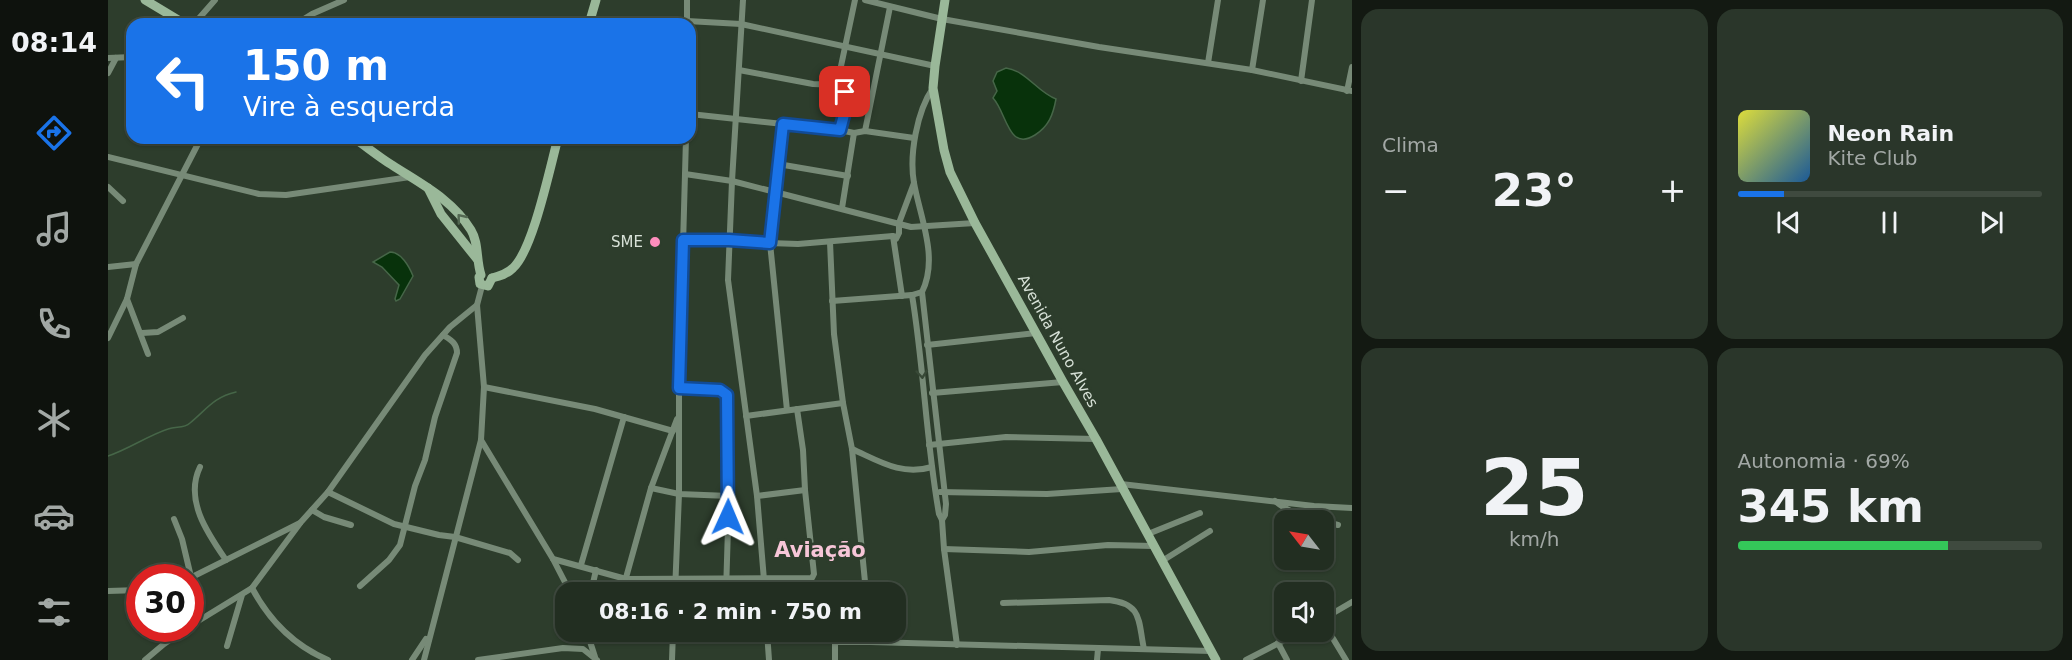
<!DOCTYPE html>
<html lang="pt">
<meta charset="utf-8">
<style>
body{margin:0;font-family:"DejaVu Sans",sans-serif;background:#2a362a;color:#f1f3f6;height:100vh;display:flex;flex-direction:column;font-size:22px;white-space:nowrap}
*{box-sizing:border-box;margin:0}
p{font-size:20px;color:#a2a8a5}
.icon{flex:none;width:33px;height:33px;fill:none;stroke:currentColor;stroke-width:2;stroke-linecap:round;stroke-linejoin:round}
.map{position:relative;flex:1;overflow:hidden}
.side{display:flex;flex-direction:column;gap:9px;padding:9px;background:#131912;width:720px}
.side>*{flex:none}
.top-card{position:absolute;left:18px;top:18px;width:570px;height:126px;border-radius:18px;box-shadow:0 2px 4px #0004,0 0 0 2px #3f4a3f;background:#1a73e8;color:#fff;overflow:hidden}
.needle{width:39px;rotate:301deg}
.buttons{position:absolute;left:1166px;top:510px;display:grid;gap:12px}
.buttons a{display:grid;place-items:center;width:60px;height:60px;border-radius:12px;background:#222e21;box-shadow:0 2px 4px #0004,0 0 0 2px #3f4a3f;font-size:30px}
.speed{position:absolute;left:18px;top:564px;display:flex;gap:12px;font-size:30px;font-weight:700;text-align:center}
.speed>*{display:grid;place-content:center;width:78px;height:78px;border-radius:50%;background:#222e21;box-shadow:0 2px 4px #0004,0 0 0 2px #3f4a3f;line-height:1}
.speed .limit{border:9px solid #d22;background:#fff;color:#111}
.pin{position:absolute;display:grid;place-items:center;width:51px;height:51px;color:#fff;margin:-26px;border-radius:12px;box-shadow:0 3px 9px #0006}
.me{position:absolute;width:66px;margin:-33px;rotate:1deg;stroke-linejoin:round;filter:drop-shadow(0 0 4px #0008)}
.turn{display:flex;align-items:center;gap:21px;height:126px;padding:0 18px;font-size:27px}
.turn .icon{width:78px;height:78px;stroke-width:2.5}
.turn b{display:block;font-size:42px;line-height:51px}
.big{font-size:45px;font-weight:800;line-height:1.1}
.side .widget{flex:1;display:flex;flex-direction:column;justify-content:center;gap:9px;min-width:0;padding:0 21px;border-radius:18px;background:#2a362a}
.side .dial{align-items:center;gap:0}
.dial b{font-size:78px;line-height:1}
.song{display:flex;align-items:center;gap:18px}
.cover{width:72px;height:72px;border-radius:9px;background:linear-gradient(135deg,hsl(60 70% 55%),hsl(210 70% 35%))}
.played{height:6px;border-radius:3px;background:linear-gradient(90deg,#1a73e8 15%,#3f4a3f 15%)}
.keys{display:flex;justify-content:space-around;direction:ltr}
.heat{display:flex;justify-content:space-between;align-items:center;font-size:33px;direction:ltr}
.charge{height:9px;border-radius:4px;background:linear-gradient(90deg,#34c759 69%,#3f4a3f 0)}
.side .tiles{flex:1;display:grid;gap:9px;grid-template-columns:repeat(2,1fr)}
.trip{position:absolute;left:447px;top:582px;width:351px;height:60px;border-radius:18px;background:#222e21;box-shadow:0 2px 4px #0004,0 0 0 2px #3f4a3f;font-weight:800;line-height:60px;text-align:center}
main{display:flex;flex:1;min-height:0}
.tabs{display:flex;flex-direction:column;width:108px;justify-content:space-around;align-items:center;background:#0e120d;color:#a2a8a5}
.tabs .icon{width:42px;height:42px}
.tabs .on{color:#1a73e8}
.tabs b{font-size:27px;color:#f1f3f6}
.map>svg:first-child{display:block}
.water{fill:#08320b;stroke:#466648;stroke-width:1.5}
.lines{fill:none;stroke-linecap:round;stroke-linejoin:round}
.stream{stroke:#466648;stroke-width:1.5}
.street{stroke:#778a77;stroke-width:6}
.secondary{stroke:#9ab899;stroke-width:9}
.oneway{stroke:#536852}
.oneway2{stroke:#384937}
.route-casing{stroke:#114b97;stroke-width:15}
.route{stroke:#1a73e8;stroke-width:10}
.poi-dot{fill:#fe8ebd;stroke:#2d3d2c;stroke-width:2}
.labels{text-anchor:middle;stroke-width:6;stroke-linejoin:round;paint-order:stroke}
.poi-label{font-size:15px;fill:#d7e1d7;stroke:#2d3d2c;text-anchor:end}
.street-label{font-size:15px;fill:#d7e1d7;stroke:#2d3d2c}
.district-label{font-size:21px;font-weight:bold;fill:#f7c6d8;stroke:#2d3d2c}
</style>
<main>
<nav class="tabs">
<b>08:14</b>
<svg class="icon on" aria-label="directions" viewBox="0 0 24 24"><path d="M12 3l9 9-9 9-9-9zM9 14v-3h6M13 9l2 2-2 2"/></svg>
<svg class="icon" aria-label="music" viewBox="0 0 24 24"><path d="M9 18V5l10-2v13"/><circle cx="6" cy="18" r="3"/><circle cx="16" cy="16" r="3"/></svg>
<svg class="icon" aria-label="phone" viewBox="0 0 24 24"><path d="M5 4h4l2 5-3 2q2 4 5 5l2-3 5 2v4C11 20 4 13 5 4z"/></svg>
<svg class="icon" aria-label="climate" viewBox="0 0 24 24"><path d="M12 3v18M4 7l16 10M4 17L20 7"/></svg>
<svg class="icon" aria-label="car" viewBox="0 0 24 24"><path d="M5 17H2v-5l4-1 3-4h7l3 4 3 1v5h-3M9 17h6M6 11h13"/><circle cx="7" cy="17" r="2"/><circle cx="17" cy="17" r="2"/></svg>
<svg class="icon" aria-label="filters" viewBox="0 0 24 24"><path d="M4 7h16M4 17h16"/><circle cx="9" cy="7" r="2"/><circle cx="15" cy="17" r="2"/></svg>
</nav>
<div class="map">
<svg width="1244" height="660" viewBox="0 0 1244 660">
<rect width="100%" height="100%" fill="#2d3d2c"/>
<!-- water -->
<g class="water">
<path d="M898,68c21,3 31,24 50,31 -3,16 -7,27 -21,36 -27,17 -28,-22 -42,-37l4,-7 -4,-10 4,-9z"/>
<path d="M282,252c11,0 19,14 23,24l-13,23 -4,2 -1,-2 4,-14 -17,-18 -9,-5z"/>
</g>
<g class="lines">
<!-- stream -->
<path class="stream" d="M0,456c21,-7 39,-20 60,-27 8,-3 16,0 22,-6 17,-14 24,-26 46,-31"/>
<!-- street -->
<g class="street">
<polyline points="635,0 624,181 620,280 649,496 657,592"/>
<polyline points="757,0 834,19 991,47 1144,70 1244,91"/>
<polyline points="579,21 633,24 827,66"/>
<polyline points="579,23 579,0"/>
<polyline points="86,24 107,0"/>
<polyline points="188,24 204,14 236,0"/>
<polyline points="0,58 24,57"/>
<polyline points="1100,63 1110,0"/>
<polyline points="631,70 705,84 729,85 747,0"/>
<polyline points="1144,70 1155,0"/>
<polyline points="0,73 8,58"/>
<polyline points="1193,81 1204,0"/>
<polyline points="729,85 737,92 737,112 732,130"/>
<polyline points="1239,91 1244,67"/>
<polyline points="582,114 732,130 746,133 757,131 806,138"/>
<polyline points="675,124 666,192 662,243 679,410"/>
<polyline points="757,131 782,7"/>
<polyline points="0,157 151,194 178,195 302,177"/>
<polyline points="670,164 740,176"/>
<polyline points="577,174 624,181 803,227 867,223"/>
<polyline points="0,187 15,201"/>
<polyline points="734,208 746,133"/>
<polyline points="785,236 794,296"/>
<polyline points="575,240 621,240 633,242 690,244 785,236 788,239 791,233 791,223 806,183"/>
<polyline points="722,242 726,334 735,403 744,449 758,592"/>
<polyline points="0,267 28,264"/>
<polyline points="814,292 838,504 837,515 834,520"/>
<path d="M804,295c12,73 14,146 27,219l3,6 2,29 13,96"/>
<polyline points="19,299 40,354"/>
<path d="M724,301l80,-6 10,-3c17,-34 -2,-75 -8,-109 -5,-28 3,-72 19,-95"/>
<polyline points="34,333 50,332 75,318"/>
<polyline points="0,338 19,299 28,264 93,138"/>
<polyline points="819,345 928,333"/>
<polyline points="376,387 487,409 565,431"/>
<polyline points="571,389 612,390 617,392 620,399 621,496 618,592"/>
<polyline points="824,393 955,382"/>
<polyline points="638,416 735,403"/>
<polyline points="373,440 445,559 462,592"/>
<polyline points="821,445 898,437 988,439"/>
<path d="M744,449c27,12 49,27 80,18"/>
<path d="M92,467c-16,33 8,67 26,93"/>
<polyline points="1013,484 1206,506 1244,508"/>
<polyline points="543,488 571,494 621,496"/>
<polyline points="220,492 286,524 331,535 347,537 402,553 410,560"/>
<polyline points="832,492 939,494 1014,489"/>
<polyline points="649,496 697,490"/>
<path d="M1167,501c13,11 29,16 45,19"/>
<polyline points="204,510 216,517 243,525"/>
<polyline points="66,519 74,539 83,577"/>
<polyline points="1215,521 1230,525"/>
<polyline points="1040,534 1092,513"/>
<polyline points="836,549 921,552 1000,545 1046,546"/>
<polyline points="445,559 518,579 704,578 706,574 697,490 695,450 689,409"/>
<polyline points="1054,561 1102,531"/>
<polyline points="473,565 516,417"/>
<polyline points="82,578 192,523"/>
<path d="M252,586l29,-26 11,-15 15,-59 10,-26 10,-43 22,-64c0,-10 -6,-13 -14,-18"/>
<path d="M144,588c17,32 43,58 76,72"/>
<polyline points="0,591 32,590"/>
<polyline points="483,592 488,570"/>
<polyline points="514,592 543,488 569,419"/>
<polyline points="567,592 571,494 571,389 578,138"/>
<path d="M895,603l106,-3c34,4 29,21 35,49"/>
<polyline points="1215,619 1244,602"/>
<polyline points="1215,622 1238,660"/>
<polyline points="82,626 144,588 193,522 220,492 317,355 342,327 369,305"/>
<polyline points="479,632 487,657"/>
<polyline points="530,632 565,636 659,637"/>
<polyline points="659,632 661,660"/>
<polyline points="726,632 727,642"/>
<polyline points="762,642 1103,651"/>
<polyline points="1170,643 1179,660"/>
<polyline points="119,646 134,595"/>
<polyline points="37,660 56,644 79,628"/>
<polyline points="304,660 318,639"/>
<polyline points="316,660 373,440 376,387 369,305 374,286"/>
<polyline points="370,660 455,648 475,649 489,660"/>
<polyline points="564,660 565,632"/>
<polyline points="727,660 727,642 762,642 762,632"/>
<polyline points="989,660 990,649"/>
<polyline points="1138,660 1192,632"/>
</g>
<!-- secondary -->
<g class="secondary">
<polyline points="37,0 77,24"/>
<polyline points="837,0 827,66 825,88 836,150 842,172 867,223 955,382 988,439 1108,660"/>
<polyline points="481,24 488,0"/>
<path d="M246,138c13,9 25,19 38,27 29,19 60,34 79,65 8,13 5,30 10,45l-2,2 1,7 8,2 4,-8"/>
<polyline points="320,188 333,214 369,259"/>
<path d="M384,278c8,-2 15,-4 21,-10 20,-18 37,-101 45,-130"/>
</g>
</g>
<!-- one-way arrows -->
<defs><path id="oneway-chevron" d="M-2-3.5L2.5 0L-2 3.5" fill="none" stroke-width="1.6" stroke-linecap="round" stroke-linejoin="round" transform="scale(1.5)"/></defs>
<use class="oneway" href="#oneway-chevron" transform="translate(353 218) rotate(-129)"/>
<use class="oneway2" href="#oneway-chevron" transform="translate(814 374) rotate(85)"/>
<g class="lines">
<!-- route casing -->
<g class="route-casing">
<polyline id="route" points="620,517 619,395 612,390 571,388 575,240 621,240 662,243 675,124 732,130 737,111 737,92"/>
</g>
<!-- route -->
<use href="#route" class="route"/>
</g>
<!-- markers -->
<circle class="poi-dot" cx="547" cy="242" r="6"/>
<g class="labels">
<!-- poi labels -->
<g class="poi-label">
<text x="535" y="247">SME</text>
</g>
<!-- street labels -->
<g class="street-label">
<text transform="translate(950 341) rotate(61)" y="5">Avenida Nuno Alves</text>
</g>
<!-- district labels -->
<g class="district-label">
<text x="712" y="557">Aviação</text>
</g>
</g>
</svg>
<div class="buttons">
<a><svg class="needle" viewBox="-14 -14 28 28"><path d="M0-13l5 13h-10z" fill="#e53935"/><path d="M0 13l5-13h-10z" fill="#a2a8a5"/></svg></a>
<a><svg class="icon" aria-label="sound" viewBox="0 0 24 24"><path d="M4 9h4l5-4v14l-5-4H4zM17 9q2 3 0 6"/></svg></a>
</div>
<div class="speed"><div class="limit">30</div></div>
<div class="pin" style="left:737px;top:92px;background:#d93025"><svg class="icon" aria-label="arrive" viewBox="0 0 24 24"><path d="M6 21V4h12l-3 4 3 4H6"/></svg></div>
<svg class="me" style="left:620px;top:517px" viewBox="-20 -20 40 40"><path d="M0-17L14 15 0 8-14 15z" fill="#1a73e8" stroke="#fff" stroke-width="4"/></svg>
<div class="trip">08:16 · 2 min · 750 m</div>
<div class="top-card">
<div class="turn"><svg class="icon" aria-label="left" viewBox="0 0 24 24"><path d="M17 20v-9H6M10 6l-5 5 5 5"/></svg><div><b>150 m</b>Vire à esquerda</div></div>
</div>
</div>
<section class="side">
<div class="tiles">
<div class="widget"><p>Clima</p>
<div class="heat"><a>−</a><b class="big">23°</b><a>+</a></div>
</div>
<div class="widget">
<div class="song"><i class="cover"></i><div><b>Neon Rain</b><p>Kite Club</p></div></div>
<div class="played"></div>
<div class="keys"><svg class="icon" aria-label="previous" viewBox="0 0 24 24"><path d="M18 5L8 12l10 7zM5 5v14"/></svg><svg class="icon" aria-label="pause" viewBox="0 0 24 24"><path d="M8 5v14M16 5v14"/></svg><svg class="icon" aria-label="next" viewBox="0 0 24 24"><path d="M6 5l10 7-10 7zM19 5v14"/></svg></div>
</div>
<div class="widget dial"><b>25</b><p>km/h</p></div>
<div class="widget"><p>Autonomia · 69%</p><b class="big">345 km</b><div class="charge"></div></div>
</div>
</section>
</main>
